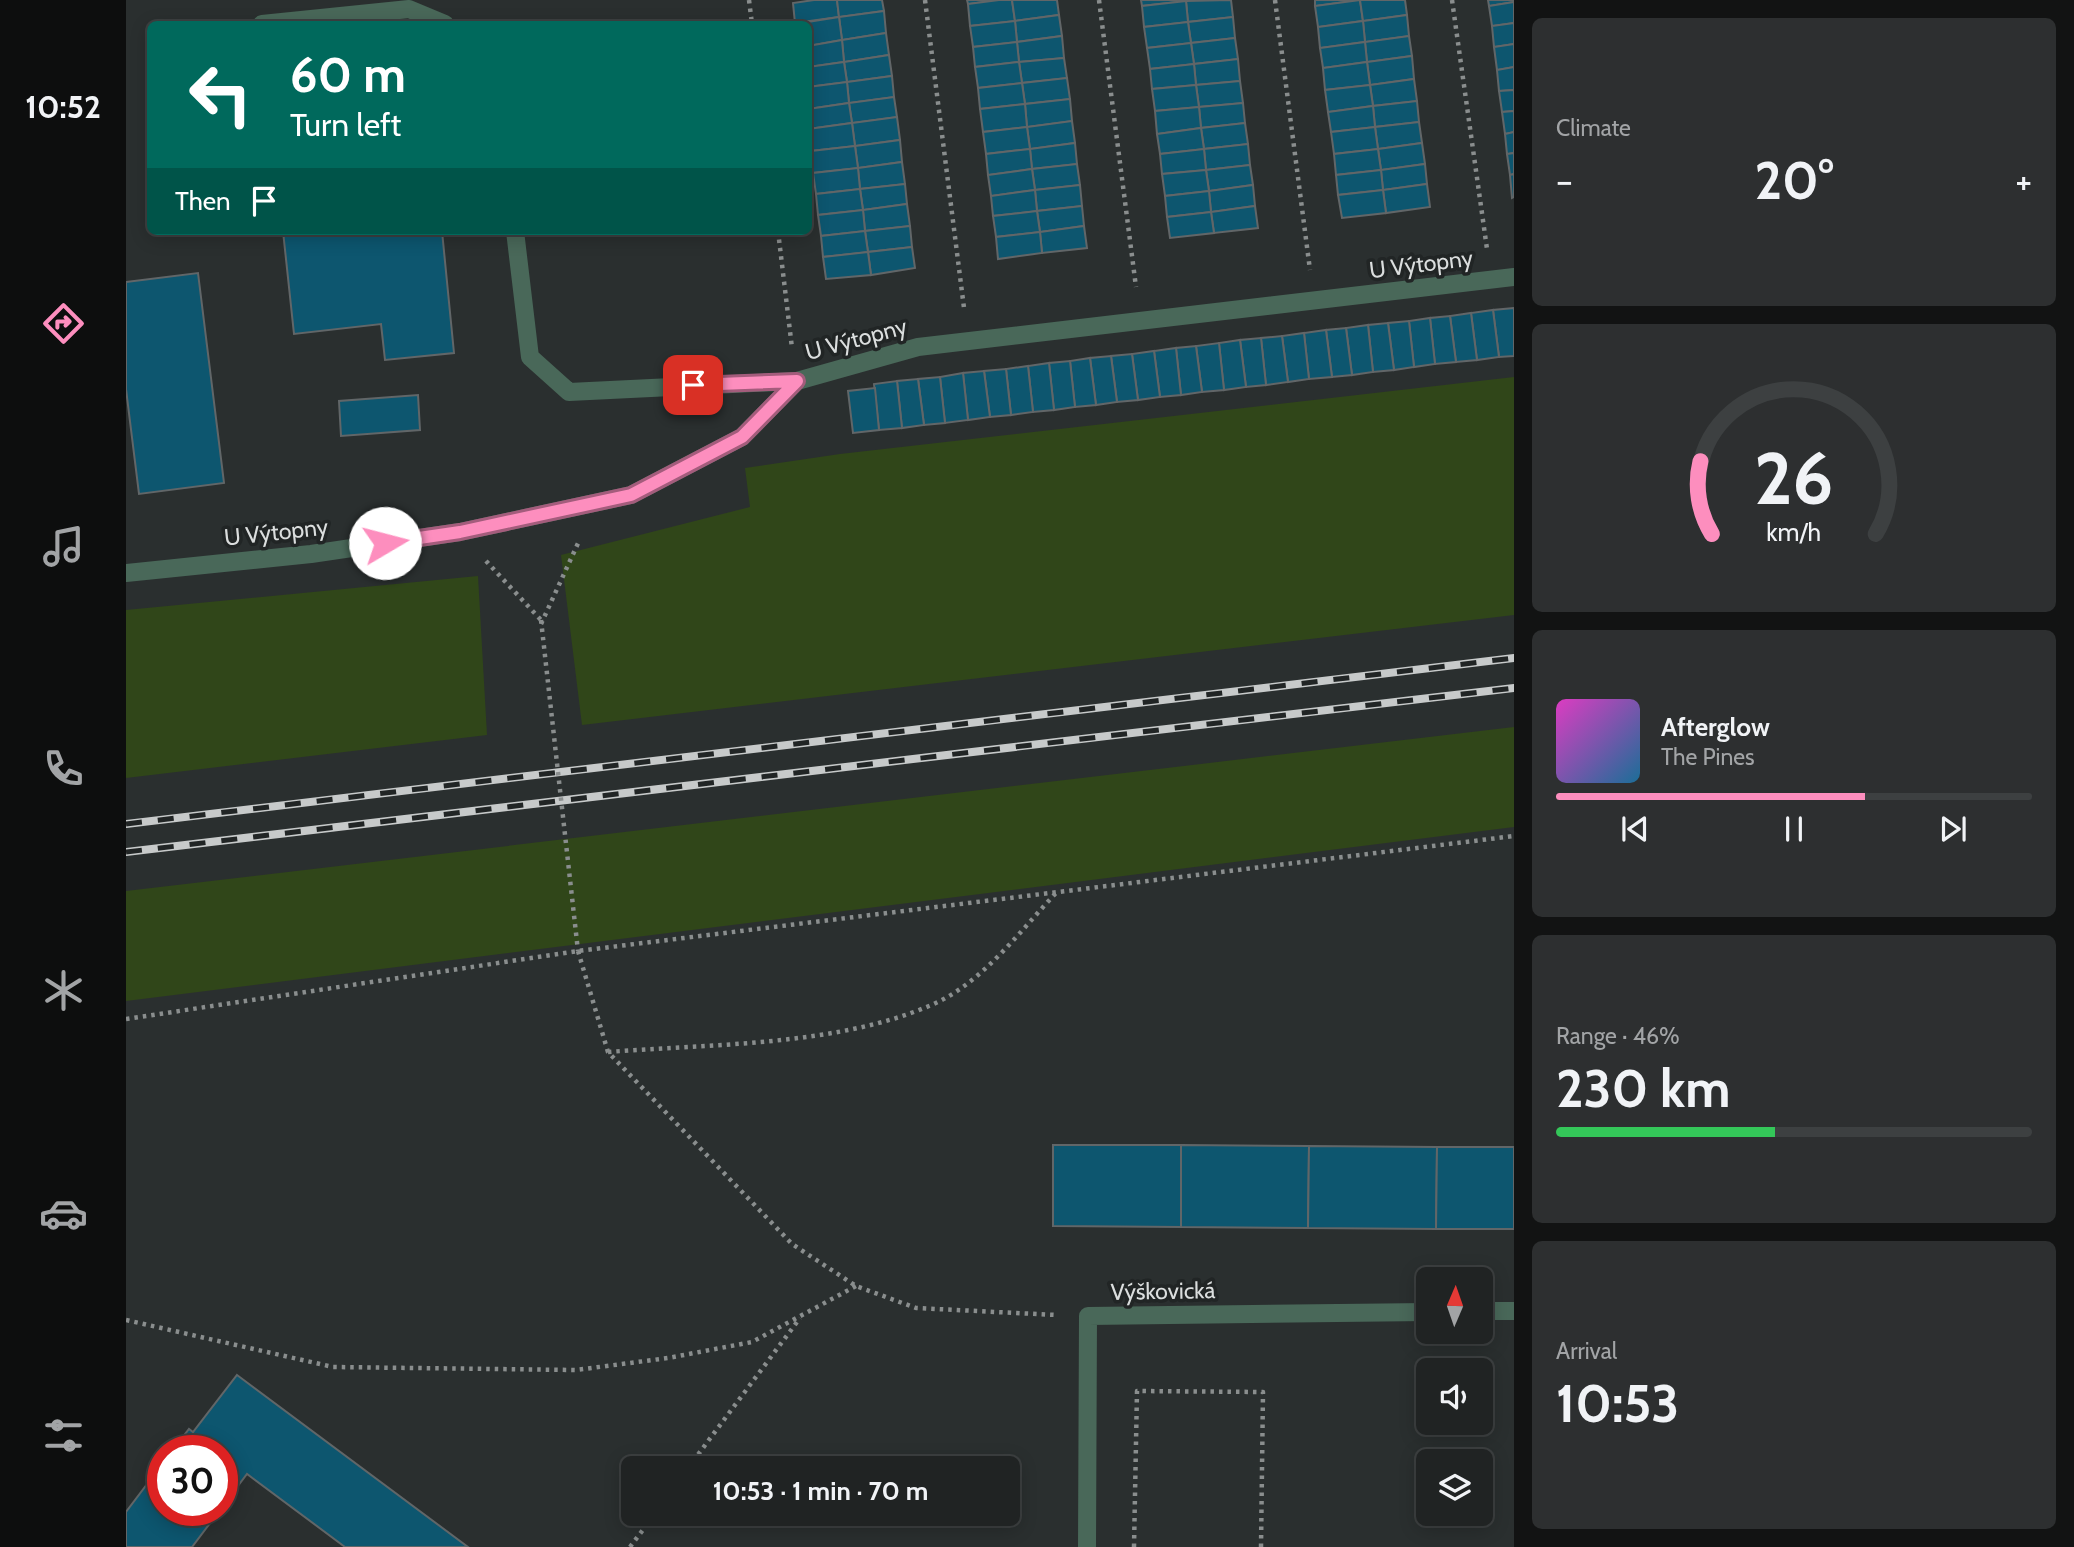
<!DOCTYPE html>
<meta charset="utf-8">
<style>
body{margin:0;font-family:Cabin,sans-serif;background:#2d2f30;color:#f1f3f6;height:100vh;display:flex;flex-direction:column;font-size:26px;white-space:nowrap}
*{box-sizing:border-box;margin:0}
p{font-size:23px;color:#a2a4a6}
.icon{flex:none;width:38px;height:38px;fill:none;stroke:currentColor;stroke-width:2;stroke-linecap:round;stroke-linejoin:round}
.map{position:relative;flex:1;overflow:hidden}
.details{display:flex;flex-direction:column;gap:18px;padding:18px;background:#121313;width:560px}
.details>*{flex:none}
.guide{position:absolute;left:21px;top:21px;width:665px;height:214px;border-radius:10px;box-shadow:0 4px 18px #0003,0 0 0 2px #3d4041;background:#00695c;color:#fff;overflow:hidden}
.needle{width:46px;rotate:2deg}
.tools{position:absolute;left:1290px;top:1267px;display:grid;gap:14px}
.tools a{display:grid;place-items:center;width:77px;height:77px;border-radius:10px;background:#202323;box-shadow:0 4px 18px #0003,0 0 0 2px #3d4041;font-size:35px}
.speed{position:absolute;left:21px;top:1435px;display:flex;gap:14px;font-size:35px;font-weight:700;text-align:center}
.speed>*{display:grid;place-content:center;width:91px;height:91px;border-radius:50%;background:#202323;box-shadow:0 4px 18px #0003,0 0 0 2px #3d4041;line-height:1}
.speed .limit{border:10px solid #d22;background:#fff;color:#111}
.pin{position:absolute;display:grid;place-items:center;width:60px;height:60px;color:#fff;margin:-30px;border-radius:14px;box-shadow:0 4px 10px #0006}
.me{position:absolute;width:77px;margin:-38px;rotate:82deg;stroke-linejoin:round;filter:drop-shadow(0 0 5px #0008)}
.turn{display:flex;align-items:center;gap:24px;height:147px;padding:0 28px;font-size:32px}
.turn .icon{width:91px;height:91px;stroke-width:2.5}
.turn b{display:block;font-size:49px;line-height:60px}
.then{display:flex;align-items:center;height:66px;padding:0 28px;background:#0003;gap:14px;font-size:26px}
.big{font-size:52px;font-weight:700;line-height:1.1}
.details .card{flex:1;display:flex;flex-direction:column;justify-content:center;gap:10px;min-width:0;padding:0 24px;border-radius:10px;background:#2d2f30}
.details .dial{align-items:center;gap:0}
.dial svg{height:182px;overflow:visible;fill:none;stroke:#3d4041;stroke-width:7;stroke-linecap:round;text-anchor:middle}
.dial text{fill:#f1f3f6;stroke:none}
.song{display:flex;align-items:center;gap:21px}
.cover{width:84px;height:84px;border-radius:10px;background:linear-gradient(135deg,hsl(310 70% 55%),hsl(200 70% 35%))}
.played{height:7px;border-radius:4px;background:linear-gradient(90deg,#fd8ebe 65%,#3d4041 65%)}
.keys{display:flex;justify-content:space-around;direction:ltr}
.heat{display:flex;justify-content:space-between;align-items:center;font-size:38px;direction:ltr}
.charge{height:10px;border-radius:5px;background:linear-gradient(90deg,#34c759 46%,#3d4041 0)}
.trip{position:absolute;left:495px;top:1456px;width:399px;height:70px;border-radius:10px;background:#202323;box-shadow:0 4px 18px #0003,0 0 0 2px #3d4041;font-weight:700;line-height:70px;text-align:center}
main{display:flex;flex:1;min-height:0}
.tabs{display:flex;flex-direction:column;width:126px;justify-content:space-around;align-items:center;background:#0d0e0e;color:#a2a4a6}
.tabs .icon{width:49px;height:49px}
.tabs .active{color:#fd8ebe}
.tabs b{font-size:32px;color:#f1f3f6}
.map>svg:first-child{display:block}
.green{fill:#304619}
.building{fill:#0d566f;stroke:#616668;stroke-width:2}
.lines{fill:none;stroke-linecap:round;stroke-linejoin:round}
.path{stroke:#8a8e8e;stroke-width:4.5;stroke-dasharray:3.5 5;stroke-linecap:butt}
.lane{stroke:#496859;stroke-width:18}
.street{stroke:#496859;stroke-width:18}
.rail-casing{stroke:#c7caca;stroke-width:8}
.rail{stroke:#212525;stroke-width:5;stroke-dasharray:16;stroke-linecap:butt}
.path-bridge{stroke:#8a8e8e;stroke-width:4.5;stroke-dasharray:3.5 5;stroke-linecap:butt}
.route-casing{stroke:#a45c7c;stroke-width:18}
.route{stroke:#fd8ebe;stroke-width:12}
.labels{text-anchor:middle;stroke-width:7;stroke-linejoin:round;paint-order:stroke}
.street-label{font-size:23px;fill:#dbdede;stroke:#212525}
</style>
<main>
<nav class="tabs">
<b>10:52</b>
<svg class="icon active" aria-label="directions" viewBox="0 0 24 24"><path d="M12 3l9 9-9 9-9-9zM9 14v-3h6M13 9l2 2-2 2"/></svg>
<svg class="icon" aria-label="music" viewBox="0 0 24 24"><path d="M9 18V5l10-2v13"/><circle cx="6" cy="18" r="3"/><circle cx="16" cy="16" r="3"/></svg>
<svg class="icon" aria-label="phone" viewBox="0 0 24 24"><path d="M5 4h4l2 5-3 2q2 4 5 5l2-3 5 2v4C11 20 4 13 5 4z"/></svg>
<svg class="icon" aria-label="climate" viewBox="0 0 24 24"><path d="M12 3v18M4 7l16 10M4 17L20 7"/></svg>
<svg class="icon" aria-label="car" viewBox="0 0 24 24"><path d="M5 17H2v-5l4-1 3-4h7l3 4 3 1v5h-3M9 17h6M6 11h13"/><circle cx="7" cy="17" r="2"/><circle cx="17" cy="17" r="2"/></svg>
<svg class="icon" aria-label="filters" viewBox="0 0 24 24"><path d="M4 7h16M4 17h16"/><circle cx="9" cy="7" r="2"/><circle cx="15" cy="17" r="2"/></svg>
</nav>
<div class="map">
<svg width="1388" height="1547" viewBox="0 0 1388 1547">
<rect width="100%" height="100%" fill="#2a2f2f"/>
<!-- green -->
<g class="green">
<polygon points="1388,377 1388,615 456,725 435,555 624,507 619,468 714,454"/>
<polygon points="352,576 361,735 0,778 0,610"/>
<polygon points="1388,727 1388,827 0,1001 0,891"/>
</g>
<!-- building -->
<g class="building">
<polygon points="688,0 711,0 713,17 669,23 667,3"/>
<polygon points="711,0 756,0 758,11 713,17"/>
<polygon points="841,0 873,0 842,4"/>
<polygon points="873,0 886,0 889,21 844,26 842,4"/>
<polygon points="886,0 931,0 933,15 889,21"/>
<polygon points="1015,0 1060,0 1060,1 1016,6"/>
<polygon points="1105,0 1107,17 1062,22 1060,1"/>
<polygon points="1189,0 1234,0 1189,6"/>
<polygon points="1234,0 1237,21 1192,27 1189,6"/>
<polygon points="1234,0 1279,0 1281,15 1237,21"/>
<polygon points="1362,0 1388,0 1388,2 1363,6"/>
<polygon points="1060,1 1062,22 1018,27 1016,6"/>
<polygon points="1388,2 1388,23 1366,26 1363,6"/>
<polygon points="758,11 760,33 716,40 713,17"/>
<polygon points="933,15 936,36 891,42 889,21"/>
<polygon points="1281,15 1283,36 1239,42 1237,21"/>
<polygon points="713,17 716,40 682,46 682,24 669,24"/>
<polygon points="1107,17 1109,38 1065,43 1062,22"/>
<polygon points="889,21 891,42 847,47 844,26"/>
<polygon points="1237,21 1239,42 1194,48 1192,27"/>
<polygon points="1062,22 1065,43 1021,48 1018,27"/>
<polygon points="1388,23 1388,44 1368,47 1366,26"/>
<polygon points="760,33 763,55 718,62 716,40"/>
<polygon points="936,36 938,58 893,62 891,42"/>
<polygon points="1283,36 1286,56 1241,62 1239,42"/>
<polygon points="1109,38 1112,59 1068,64 1065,43"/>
<polygon points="716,40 718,62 682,67 682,46"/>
<polygon points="891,42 893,62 849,67 847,47"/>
<polygon points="1239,42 1241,62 1197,68 1194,48"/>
<polygon points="1065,43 1068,64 1024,69 1021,48"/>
<polygon points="1388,44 1388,67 1371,70 1368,47"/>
<polygon points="763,55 766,76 721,82 718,62"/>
<polygon points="1286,56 1288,79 1244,85 1241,62"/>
<polygon points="938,58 941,78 896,83 893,62"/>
<polygon points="1112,59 1114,81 1070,85 1068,64"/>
<polygon points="718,62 721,82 682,87 682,67"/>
<polygon points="893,62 896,83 852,88 849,67"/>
<polygon points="1241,62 1244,85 1199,90 1197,68"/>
<polygon points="1068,64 1070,85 1026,89 1024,69"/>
<polygon points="1388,67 1388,90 1373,91 1371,70"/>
<polygon points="766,76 768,97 723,103 721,82"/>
<polygon points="941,78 944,99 899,104 896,83"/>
<polygon points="1288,79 1291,101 1247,106 1244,85"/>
<polygon points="1114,81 1117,103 1073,107 1070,85"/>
<polygon points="721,82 723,103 682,109 682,87"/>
<polygon points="896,83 899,104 854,109 852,88"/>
<polygon points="1070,85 1073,107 1029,111 1026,89"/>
<polygon points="1244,85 1247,106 1202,112 1199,90"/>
<polygon points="1388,90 1388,111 1376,112 1373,91"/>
<polygon points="768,97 771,117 726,123 723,103"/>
<polygon points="944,99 946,121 901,127 899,104"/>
<polygon points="1291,101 1293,122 1249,127 1247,106"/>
<polygon points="723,103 726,123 682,129 682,109"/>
<polygon points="1117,103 1119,123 1075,128 1073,107"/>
<polygon points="899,104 901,127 857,132 854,109"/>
<polygon points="1247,106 1249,127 1205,132 1202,112"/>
<polygon points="1073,107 1075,128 1031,134 1029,111"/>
<polygon points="1388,111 1388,132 1379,134 1376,112"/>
<polygon points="771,117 774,140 729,146 726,123"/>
<polygon points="946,121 949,143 904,149 901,127"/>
<polygon points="1293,122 1296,143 1252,149 1249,127"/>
<polygon points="726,123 729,146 685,151 682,129"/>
<polygon points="1119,123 1122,144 1078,149 1075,128"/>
<polygon points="901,127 904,149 860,154 857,132"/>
<polygon points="1249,127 1252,149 1208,154 1205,132"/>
<polygon points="1075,128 1078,149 1034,154 1031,134"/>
<polygon points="1388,132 1388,153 1381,154 1379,134"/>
<polygon points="774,140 776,162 732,168 729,146"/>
<polygon points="949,143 951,164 906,169 904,149"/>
<polygon points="1296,143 1299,164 1255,170 1252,149"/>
<polygon points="1122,144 1124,165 1080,170 1078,149"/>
<polygon points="729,146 732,168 687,173 685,151"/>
<polygon points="904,149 906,169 862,175 860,154"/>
<polygon points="1078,149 1080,170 1036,174 1034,154"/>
<polygon points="1252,149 1255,170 1210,175 1208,154"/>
<polygon points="1388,153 1388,174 1384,175 1381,154"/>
<polygon points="776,162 779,184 734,189 732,168"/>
<polygon points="951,164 954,185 909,190 906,169"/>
<polygon points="1299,164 1301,184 1257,190 1255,170"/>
<polygon points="1124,165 1127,185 1083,191 1080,170"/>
<polygon points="732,168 734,189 690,194 687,173"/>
<polygon points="906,169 909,190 865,196 862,175"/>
<polygon points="1080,170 1083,191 1039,196 1036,174"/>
<polygon points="1255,170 1257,190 1212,195 1210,175"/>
<polygon points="1388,174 1388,197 1386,198 1384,175"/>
<polygon points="779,184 781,204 737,210 734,189"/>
<polygon points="1301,184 1304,207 1260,213 1257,190"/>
<polygon points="954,185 956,206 911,211 909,190"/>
<polygon points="1127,185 1129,206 1085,212 1083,191"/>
<polygon points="734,189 737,210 692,215 690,194"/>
<polygon points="909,190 911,211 867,216 865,196"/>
<polygon points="1257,190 1260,213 1216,218 1212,195"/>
<polygon points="1083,191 1085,212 1041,217 1039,196"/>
<polygon points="781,204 784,226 739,231 737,210"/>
<polygon points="956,206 958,226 914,232 911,211"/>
<polygon points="1129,206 1132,228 1088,233 1085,212"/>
<polygon points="737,210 739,231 695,236 692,215"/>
<polygon points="911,211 914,232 870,237 867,216"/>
<polygon points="1085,212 1088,233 1044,238 1041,217"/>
<polygon points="784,226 786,247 742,252 739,231"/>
<polygon points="958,226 961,248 916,253 914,232"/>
<polygon points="157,231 316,231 328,353 259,360 255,324 168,334"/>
<polygon points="739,231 742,252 697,257 695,236"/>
<polygon points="914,232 916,253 872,259 870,237"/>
<polygon points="786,247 789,268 745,275 742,252"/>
<polygon points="742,252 745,275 700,279 697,257"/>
<polygon points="72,273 98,483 13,494 0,389 0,282"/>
<polygon points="1388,308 1388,356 1373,357 1367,310"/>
<polygon points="1367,310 1373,357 1351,360 1345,313"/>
<polygon points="1345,313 1351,360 1330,362 1324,316"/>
<polygon points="1324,316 1330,362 1309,364 1304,318"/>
<polygon points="1304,318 1309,364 1288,367 1283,321"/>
<polygon points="1283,321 1288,367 1268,370 1262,323"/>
<polygon points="1262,323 1268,370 1247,372 1242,325"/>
<polygon points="1242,325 1247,372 1226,375 1220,328"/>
<polygon points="1220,328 1226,375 1206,377 1200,330"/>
<polygon points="1200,330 1206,377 1183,379 1178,333"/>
<polygon points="1178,333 1183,379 1162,382 1156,336"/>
<polygon points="1156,336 1162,382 1140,385 1135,338"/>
<polygon points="1135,338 1140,385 1120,387 1114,340"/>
<polygon points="1114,340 1120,387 1098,390 1093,343"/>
<polygon points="1093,343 1098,390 1076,392 1070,346"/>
<polygon points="1070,346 1076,392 1055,395 1050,348"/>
<polygon points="1050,348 1055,395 1034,397 1028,351"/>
<polygon points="1028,351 1034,397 1012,400 1006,354"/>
<polygon points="1006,354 1012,400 991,402 985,356"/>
<polygon points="985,356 991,402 970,405 964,358"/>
<polygon points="964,358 970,405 949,407 944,361"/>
<polygon points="944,361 949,407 928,410 923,363"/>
<polygon points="923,363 928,410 907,412 902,366"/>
<polygon points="902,366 907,412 885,415 880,369"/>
<polygon points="880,369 885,415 864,417 858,371"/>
<polygon points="858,371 864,417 842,420 837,373"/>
<polygon points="837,373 842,420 819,423 814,377"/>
<polygon points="814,377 819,423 798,425 792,379"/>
<polygon points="792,379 798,425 776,428 771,381"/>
<polygon points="771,381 776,428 753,430 748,384"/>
<polygon points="749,388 753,430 727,433 722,391"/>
<polygon points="292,395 294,430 215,436 213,401"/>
<polygon points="927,1145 1055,1145 1055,1227 927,1226"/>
<polygon points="1055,1145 1183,1146 1182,1228 1055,1227"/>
<polygon points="1183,1146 1311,1147 1310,1229 1182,1228"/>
<polygon points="1311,1147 1388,1147 1388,1229 1310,1229"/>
<polygon points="111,1375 342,1547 219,1547 121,1474 96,1507 96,1451 46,1451 63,1429 67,1432"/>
<polygon points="37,1463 37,1510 94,1510 66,1547 0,1547 0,1512"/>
</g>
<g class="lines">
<!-- path -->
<g class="path">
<polyline points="623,0 626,24"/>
<polyline points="799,0 838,308"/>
<polyline points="973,0 1010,287"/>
<polyline points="1149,0 1184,270"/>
<polyline points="1326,0 1361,249"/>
<polyline points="652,231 666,348"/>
<polyline points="360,561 415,620"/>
<polyline points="415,624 454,539"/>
<polyline points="452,951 482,1052 666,1244 730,1286 790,1308 931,1315"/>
<polyline points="0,1019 452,951 1388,836"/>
<path d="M482,1052c102,-8 227,-6 321,-46 52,-21 90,-74 127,-113"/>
<polyline points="0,1320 207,1367 450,1370 542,1358 626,1342 730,1286"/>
<polyline points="562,1468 674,1318"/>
<polyline points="504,1547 529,1514"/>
<polyline points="1008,1547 1011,1391 1137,1392 1135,1547"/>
</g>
<!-- lane -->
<g class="lane">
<polyline points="136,24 283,9 319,24"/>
<polyline points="389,231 404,357 443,392 671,381"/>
</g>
<!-- street -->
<g class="street">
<polyline points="0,573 185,554 334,532 505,495 616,437 671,381 792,347 1388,277"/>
<polyline points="1354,1311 1388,1311"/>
<polyline points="961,1547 962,1316 1302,1312"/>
</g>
<!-- rail casing -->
<g class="rail-casing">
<g id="rail">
<polyline points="0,824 1388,658"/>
<polyline points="0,852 1388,688"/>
</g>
</g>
<!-- rail -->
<use href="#rail" class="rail"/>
<!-- path-bridge -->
<polyline class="path-bridge" points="415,620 452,951"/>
</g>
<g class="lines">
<!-- route casing -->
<g class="route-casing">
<polyline id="route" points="259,543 334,532 505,495 616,437 671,381 567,385"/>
</g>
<!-- route -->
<use href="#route" class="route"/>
</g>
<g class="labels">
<!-- street labels -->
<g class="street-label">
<text transform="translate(1295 264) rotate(-7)" y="8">U Výtopny</text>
<text transform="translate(730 339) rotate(-15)" y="8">U Výtopny</text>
<text transform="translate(150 532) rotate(-6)" y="8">U Výtopny</text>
<text transform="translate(1037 1291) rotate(-1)" y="8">Výškovická</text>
</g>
</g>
</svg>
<div class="tools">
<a><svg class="needle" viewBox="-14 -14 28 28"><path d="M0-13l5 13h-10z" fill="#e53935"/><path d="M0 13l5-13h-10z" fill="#a2a4a6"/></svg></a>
<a><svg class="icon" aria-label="sound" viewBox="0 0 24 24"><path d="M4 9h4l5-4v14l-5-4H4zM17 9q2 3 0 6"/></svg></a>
<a><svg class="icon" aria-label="layers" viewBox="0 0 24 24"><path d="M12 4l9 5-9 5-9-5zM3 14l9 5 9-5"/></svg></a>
</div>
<div class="speed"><div class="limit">30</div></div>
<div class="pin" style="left:567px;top:385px;background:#d93025"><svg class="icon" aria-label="arrive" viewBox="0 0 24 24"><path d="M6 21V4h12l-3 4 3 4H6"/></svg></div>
<svg class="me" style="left:259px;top:543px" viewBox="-20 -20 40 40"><circle r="19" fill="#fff"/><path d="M0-13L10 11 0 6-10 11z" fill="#fd8ebe"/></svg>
<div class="trip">10:53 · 1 min · 70 m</div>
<div class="guide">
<div class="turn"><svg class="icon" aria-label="left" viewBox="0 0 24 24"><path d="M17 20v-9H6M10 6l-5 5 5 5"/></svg><div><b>60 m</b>Turn left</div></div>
<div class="then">Then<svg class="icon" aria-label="arrive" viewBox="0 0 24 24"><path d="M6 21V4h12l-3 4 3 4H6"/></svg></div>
</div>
</div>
<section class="details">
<div class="card"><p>Climate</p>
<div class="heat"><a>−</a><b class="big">20°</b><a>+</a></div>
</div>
<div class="card dial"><svg viewBox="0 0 100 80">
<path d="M14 69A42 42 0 1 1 86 69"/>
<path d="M14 69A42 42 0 0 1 9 37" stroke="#fd8ebe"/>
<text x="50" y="56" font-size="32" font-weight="700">26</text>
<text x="50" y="72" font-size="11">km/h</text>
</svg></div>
<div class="card">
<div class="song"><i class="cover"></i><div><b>Afterglow</b><p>The Pines</p></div></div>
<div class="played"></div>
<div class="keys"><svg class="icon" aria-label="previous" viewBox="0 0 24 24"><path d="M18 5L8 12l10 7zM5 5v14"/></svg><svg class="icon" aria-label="pause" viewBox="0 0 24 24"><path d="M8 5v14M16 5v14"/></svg><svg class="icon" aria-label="next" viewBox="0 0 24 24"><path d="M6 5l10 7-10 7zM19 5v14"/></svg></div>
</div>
<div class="card"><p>Range · 46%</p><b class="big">230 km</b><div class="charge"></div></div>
<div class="card"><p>Arrival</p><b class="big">10:53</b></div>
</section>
</main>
